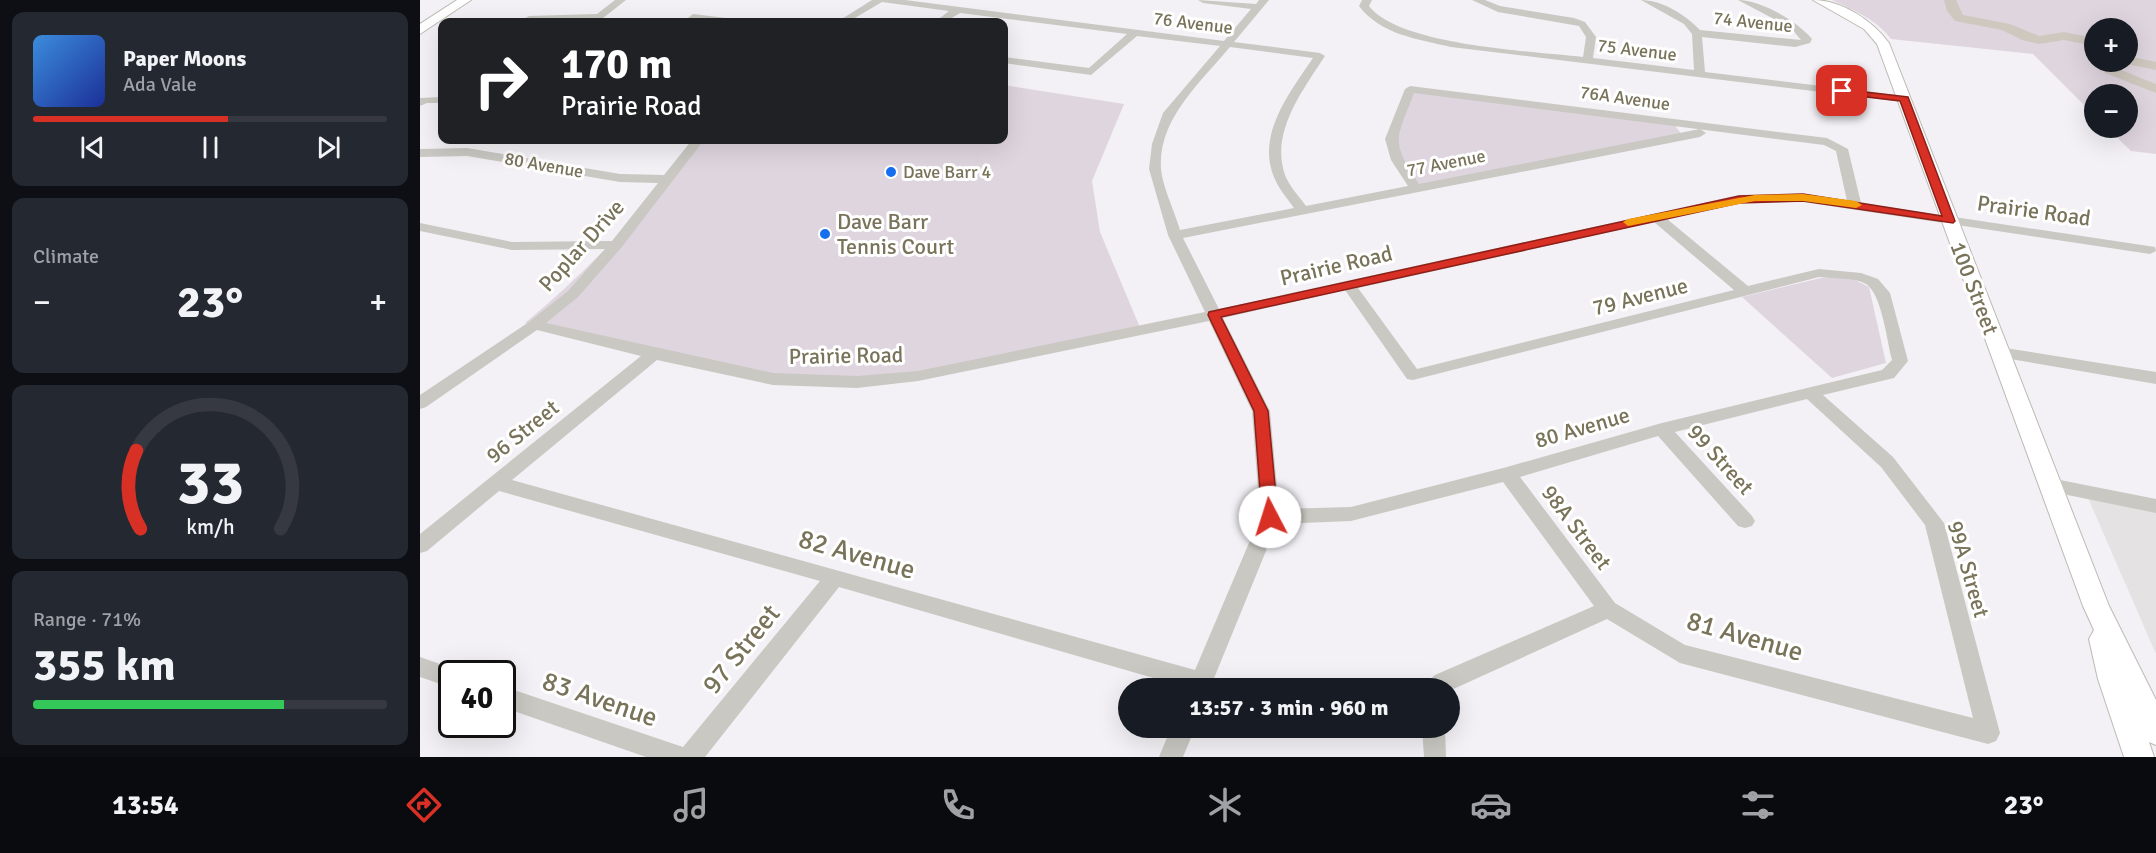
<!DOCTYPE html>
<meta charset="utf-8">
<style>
body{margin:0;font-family:Signika,sans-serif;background:#242831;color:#f1f3f6;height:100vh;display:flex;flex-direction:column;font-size:22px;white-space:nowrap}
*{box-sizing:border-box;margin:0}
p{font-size:20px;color:#9ea1a6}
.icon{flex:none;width:33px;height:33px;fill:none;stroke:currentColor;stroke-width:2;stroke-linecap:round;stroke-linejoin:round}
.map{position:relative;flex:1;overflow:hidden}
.side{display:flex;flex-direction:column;gap:12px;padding:12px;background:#0d0f14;width:420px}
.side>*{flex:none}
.guide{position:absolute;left:18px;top:18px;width:570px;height:126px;border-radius:12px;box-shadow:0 6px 24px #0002;background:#202124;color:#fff;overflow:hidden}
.buttons{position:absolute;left:1664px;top:18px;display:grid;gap:12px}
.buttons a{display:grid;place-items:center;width:54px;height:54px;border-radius:50%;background:#171b24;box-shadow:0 6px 24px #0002;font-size:30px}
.speed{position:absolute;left:18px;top:660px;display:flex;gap:12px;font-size:30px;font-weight:700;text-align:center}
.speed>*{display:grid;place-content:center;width:78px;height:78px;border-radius:50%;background:#171b24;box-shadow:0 6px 24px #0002;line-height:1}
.speed .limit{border:3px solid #111;border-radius:9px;background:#fff;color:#111}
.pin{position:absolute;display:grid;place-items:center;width:51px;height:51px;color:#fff;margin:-26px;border-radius:12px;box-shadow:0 3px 9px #0006}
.me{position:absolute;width:66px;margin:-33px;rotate:355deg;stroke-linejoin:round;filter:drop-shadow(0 0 4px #0008)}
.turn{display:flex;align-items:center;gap:21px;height:126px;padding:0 24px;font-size:27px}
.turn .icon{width:78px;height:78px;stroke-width:2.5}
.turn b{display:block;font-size:42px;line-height:51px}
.big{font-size:45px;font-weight:700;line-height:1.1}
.side .card{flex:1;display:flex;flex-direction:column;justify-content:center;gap:9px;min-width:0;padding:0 21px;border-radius:12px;background:#242831}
.side .dial{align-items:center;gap:0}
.dial svg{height:156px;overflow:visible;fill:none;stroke:#363941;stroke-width:7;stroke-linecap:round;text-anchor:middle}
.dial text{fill:#f1f3f6;stroke:none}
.song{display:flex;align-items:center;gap:18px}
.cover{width:72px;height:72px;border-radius:9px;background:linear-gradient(135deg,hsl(210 70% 55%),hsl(230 70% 35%))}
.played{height:6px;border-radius:3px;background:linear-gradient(90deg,#d93025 55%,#363941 55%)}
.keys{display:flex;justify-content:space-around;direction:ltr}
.heat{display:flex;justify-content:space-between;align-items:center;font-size:33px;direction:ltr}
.charge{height:9px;border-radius:4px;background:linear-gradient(90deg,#34c759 71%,#363941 0)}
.trip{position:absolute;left:698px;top:678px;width:342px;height:60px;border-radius:30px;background:#171b24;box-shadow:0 6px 24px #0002;font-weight:700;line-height:60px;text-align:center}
.dock{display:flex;height:96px;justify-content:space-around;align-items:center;background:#090b0e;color:#9ea1a6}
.dock .icon{width:42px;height:42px}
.dock .selected{color:#d93025}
.dock b{font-size:27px;color:#f1f3f6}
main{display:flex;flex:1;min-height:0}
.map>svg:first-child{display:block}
.built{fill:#e4e2e3}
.green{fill:#dfd5df;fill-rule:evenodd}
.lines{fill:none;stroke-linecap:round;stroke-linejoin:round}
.river{fill:#cec8bf;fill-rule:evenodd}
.major-casing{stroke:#bcbab3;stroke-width:2}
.minor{fill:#cac8c2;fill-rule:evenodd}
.major{fill:#fff;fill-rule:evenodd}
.route{fill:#d93025;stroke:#8d1f18;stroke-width:1.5}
.slow{fill:#f59e0b}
.poi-dot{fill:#166ff0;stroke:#fff;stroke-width:2}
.labels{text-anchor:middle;stroke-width:6;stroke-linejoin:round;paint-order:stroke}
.far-street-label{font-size:18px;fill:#79735a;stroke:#fff}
.far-poi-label{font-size:18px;fill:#79735a;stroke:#fff;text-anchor:start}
.street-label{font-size:22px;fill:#79735a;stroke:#fff}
.poi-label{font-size:22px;fill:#79735a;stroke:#fff;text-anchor:start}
.near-street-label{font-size:27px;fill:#79735a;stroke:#fff}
</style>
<main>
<section class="side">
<div class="card">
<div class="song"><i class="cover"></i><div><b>Paper Moons</b><p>Ada Vale</p></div></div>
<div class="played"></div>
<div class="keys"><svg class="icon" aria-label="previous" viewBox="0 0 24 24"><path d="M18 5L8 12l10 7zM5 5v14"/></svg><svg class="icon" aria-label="pause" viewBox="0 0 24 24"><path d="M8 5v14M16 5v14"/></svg><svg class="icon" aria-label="next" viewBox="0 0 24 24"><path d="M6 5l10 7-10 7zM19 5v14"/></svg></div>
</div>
<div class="card"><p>Climate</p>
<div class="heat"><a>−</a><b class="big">23°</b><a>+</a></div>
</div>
<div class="card dial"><svg viewBox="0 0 100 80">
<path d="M14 69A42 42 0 1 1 86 69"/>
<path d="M14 69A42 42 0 0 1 12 29" stroke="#d93025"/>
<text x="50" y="56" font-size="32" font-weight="700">33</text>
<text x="50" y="72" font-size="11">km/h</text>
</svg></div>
<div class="card"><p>Range · 71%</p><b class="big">355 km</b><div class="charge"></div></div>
</section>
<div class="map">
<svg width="1736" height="757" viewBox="0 0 1736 757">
<rect width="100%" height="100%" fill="#f3f1f5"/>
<!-- built -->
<polygon class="built" points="1665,491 1736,506 1736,654"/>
<!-- green -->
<g class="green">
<path d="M1412,0h324v154l-25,-3 -24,-23h20v-34h-33v21l-61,-61 -142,-15c-14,-19 -37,-29 -59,-39zM1707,28v34h-33v-34z"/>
<path d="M584,85l120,19 -32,77 8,51 41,98 -227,47 -183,-2 -85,-19 -121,-33c65,-53 123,-117 173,-183h306z"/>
<polygon points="990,89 1253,123 1262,135 996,188 971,139"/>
<polygon points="1416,277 1433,279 1449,287 1466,363 1412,378 1322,297 1401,278"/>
</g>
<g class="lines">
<!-- river -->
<g class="river">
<polygon points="1524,0 1536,0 1543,15 1590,24 1619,36 1644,32 1674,38 1674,46 1644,40 1619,44 1602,40 1582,30 1535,21 1527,11"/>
<polygon points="1707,56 1736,62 1736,70 1702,63 1707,62"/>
<polygon points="1683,62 1695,62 1696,68 1736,84 1736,93 1685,73"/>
</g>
<!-- major casing -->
<g class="major-casing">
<g id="major">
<polygon points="37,0 51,0 0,34 0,24"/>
<path d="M1393,0c29,0 60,21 76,43l220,563 47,94v45l-7,-3 5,15h-30l-26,-78 -9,-40 5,-9 -11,-24 -206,-562 -13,-15z"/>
</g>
</g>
<!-- minor -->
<g class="minor">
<polygon points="195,0 206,0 178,22 169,22 169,20 99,22 109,16 177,14"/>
<path d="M452,0h33l319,41 27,-32 -48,-6 -5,-3 58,4 3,-4h10l-35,42 86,11 5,3c-22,34 -55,76 -40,119 4,11 14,21 21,31l102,-20 -17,-26 -6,-21 20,-50 5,-3 417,52 21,11 13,54 294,44 1,4 -6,3 -347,-52 -64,1 -72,16 81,67 71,-17 42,4 17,6 12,14 18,68 -14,17 -71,17 70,62 51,66 56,210 -4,8 -8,3 -308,-81 -73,-44 -158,72v-3h-24l3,-7 7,-6 159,-69 -91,-124 -152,39 -74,3 -67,164h-22l-349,-101 -134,170h-59l-144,-50v-21l181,61 137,-166 -321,-90 -72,60 -7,2v-19l221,-178 -104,-26 -111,77 -6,2v-14l109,-73 39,-31 37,-42 -93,1 -92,-19v-8l92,19 100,-1 46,-58 -38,-1 -153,-26 -47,1v-8l47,-1 153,26 44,1 28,-35h12l-83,108 -43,49 -32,26 227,50 84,3 61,-5 287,-59 -37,-77 -19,-66 3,-25 11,-31 57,-67 -83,-10 -46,39 -87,-12v-6l85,11 38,-34 -167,-21 -15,9h-10l14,-11 -67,-9 -34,20h-11zM810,47l83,11c-22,33 -57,76 -39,119 4,11 13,21 20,31l-114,22c-5,-18 -18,-44 -19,-62 -3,-49 40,-86 69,-121zM994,93l410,52 12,6 11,50 -44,-7 -64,1 -520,114 -36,-71 517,-101 6,-4 -6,-4 -281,55c-30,-44 -22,-45 -5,-91zM1234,222l80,68 -317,79 -59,-81zM1399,277c14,2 35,0 47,7 16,10 21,58 26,76l-10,10 -220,53 -155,44 -156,40 -72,2 -9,-98 -47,-93 122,-28 62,89 6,1zM789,321l43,90 8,106 -65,153 -683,-190 145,-120 116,25 84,3 61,-7zM1387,399l74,68 44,58 48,193 -288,-73 -70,-42 -95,-126 138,-41 80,90 7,2 7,-2 3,-5 -3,-5 -77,-84z"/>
<path d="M942,0h10l-3,6c31,40 163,45 214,51l3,-20 -7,-11 -81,-14 -26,-12h13l15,6 74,12 11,4 11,15 -3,21 101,12 -2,-36 -8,-10 -43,-24c21,0 45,15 59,30l101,10 -10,-12 -53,-28c23,0 59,21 74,39l-2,4 -15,4 -93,-10 3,35 199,24 6,3 -6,3 -453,-55c-33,-8 -70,-12 -92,-41z"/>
<polygon points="273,14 314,19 319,22 275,20 272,22 263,22"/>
<polygon points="22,97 22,103 7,103 0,106 0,98"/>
<polygon points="1579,347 1736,372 1736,384 1573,356 1571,352 1573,348"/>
<polygon points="1630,478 1736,499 1736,513 1623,490 1621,485 1623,480"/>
<polygon points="0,657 40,671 41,674 32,674 32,688 0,677"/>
<polygon points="751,728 775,728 763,757 739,757"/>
<polygon points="1002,728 1025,728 1026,757 1004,757"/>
</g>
<!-- major -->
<use href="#major" class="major"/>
</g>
<!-- route -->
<polygon class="route" points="1419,89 1488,97 1535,221 1533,223 1383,201 1319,203 801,317 848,411 858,517 856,521 850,523 844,521 842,517 834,411 788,315 789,312 1319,196 1383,194 1522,216 1480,101 1422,94 1419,93"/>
<!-- slow -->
<polygon class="slow" points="1383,194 1436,201 1442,205 1436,208 1383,201 1335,201 1208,226 1203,222 1208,219 1335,195"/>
<!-- markers -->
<g class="poi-dot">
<circle cx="471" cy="172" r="6"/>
<circle cx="405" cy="234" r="6"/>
</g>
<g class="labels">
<!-- far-street labels -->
<g class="far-street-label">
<text transform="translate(1333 22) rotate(6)" y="6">74 Avenue</text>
<text transform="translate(773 23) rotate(7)" y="6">76 Avenue</text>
<text transform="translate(1217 50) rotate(7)" y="6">75 Avenue</text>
<text transform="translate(1205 98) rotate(8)" y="6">76A Avenue</text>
<text transform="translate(1026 163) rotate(-11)" y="6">77 Avenue</text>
<text transform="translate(124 165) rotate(10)" y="6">80 Avenue</text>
</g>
<!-- far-poi labels -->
<g class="far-poi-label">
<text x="483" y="178">Dave Barr 4</text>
</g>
<!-- street labels -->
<g class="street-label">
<text transform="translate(1614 210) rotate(8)" y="8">Prairie Road</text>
<text transform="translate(161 245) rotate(-48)" y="8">Poplar Drive</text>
<text transform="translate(916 265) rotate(-13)" y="8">Prairie Road</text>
<text transform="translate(1555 288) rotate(69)" y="8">100 Street</text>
<text transform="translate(1220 296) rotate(-14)" y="8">79 Avenue</text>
<text transform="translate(426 355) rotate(-1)" y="8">Prairie Road</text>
<text transform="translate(1162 427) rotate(-16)" y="8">80 Avenue</text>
<text transform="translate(102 431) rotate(-39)" y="8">96 Street</text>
<text transform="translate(1301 459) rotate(48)" y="8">99 Street</text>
<text transform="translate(1157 527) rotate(53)" y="8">98A Street</text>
<text transform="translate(1549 569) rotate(74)" y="8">99A Street</text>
</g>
<!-- poi labels -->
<g class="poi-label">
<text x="417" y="229">Dave Barr<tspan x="417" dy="25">Tennis Court</tspan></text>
</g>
<!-- near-street labels -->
<g class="near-street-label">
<text transform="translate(437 554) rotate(16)" y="9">82 Avenue</text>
<text transform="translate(1325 636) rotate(16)" y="9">81 Avenue</text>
<text transform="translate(321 649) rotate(-51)" y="9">97 Street</text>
<text transform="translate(180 699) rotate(19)" y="9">83 Avenue</text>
</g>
</g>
</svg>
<div class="buttons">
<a>+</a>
<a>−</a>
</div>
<div class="speed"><div class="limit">40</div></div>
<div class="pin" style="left:1422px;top:91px;background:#d93025"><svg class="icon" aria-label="arrive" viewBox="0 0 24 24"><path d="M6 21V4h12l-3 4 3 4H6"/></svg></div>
<svg class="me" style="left:850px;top:517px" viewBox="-20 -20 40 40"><circle r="19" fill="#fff"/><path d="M0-13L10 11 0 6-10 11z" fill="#d93025"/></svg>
<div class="trip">13:57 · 3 min · 960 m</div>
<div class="guide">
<div class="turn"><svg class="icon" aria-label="right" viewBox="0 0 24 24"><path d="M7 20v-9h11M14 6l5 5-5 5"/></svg><div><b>170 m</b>Prairie Road</div></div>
</div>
</div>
</main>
<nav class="dock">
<b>13:54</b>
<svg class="icon selected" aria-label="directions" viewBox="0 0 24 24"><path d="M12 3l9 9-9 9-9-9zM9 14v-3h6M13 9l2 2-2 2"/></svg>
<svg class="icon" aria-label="music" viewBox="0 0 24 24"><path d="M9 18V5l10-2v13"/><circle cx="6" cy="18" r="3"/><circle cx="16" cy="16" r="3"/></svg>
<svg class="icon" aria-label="phone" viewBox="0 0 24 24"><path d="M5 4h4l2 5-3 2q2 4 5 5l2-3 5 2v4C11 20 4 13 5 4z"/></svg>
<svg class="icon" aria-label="climate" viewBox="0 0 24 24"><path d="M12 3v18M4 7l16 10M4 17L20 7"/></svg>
<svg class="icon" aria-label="car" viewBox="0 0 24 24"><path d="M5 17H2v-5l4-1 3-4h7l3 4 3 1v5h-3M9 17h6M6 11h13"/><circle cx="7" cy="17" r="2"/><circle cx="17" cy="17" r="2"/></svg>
<svg class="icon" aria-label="filters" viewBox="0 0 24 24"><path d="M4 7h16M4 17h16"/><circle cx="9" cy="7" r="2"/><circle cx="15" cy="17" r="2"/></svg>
<b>23°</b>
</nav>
